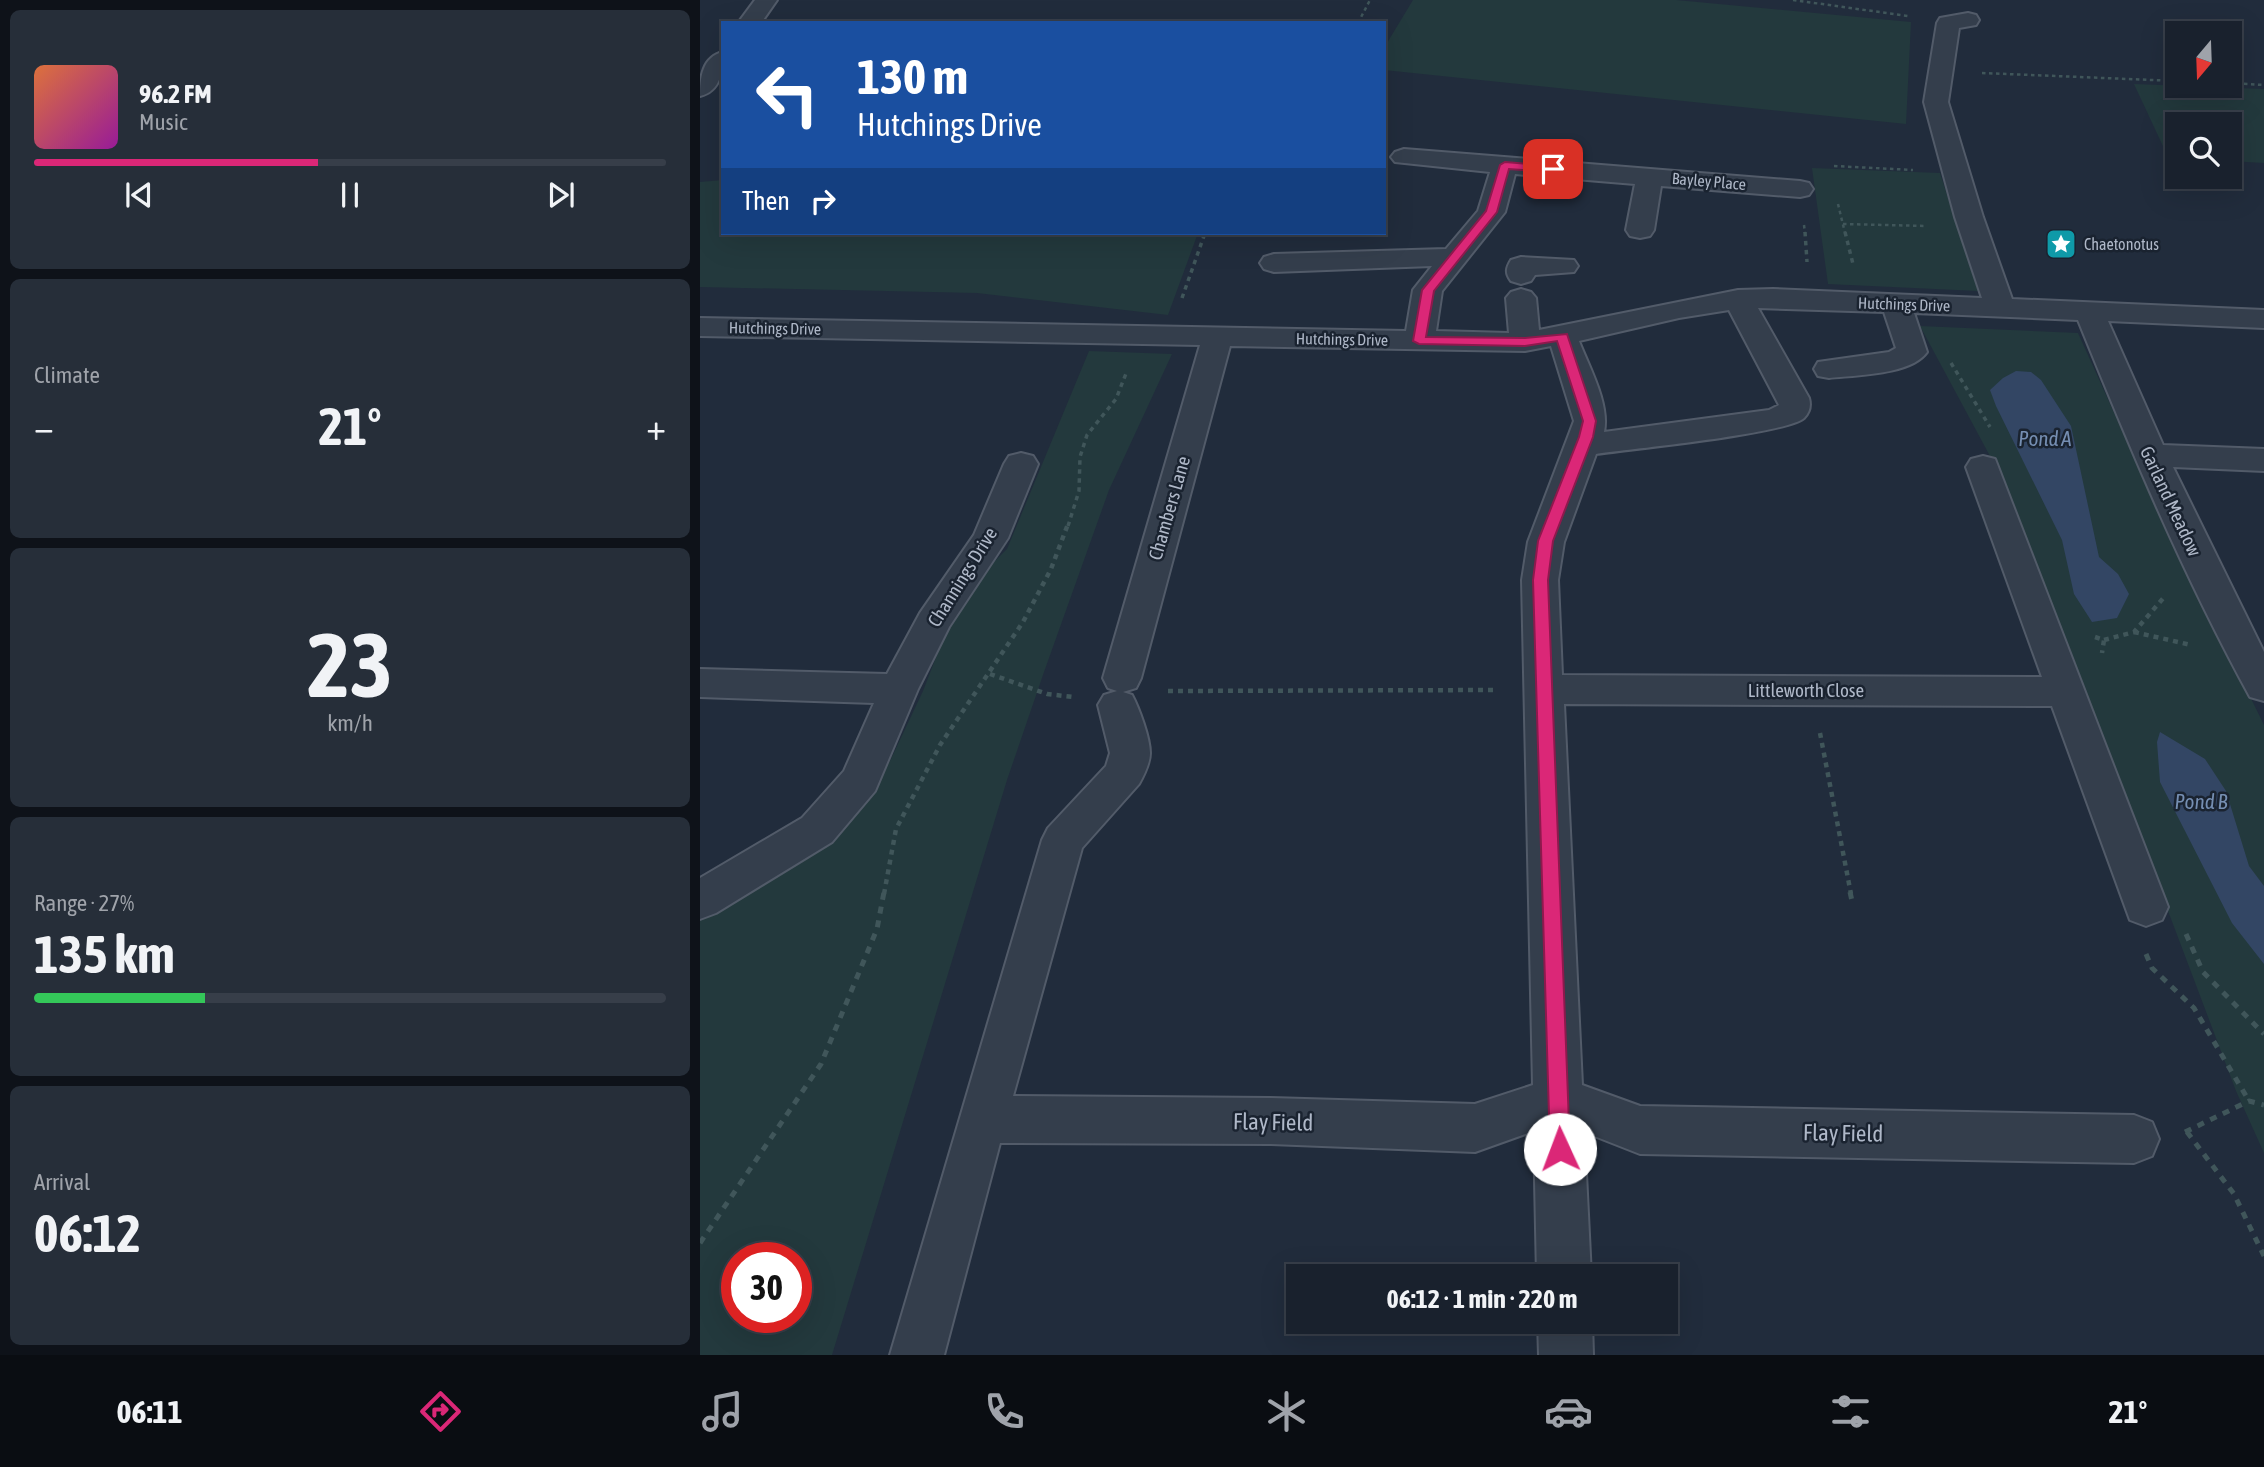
<!DOCTYPE html>
<meta charset="utf-8">
<style>
body{margin:0;font-family:"Asap Condensed",sans-serif;background:#262e39;color:#f1f3f6;height:100vh;display:flex;flex-direction:column;font-size:26px;white-space:nowrap}
*{box-sizing:border-box;margin:0}
p{font-size:23px;color:#9fa3aa}
.icon{flex:none;width:38px;height:38px;fill:none;stroke:currentColor;stroke-width:2;stroke-linecap:round;stroke-linejoin:round}
.map{position:relative;flex:1;overflow:hidden}
.details{display:flex;flex-direction:column;gap:10px;padding:10px;background:#0e1219;width:700px}
.details>*{flex:none}
.banner{position:absolute;left:21px;top:21px;width:665px;height:214px;border-radius:0px;box-shadow:0 7px 28px #0002,0 0 0 2px #373e49;background:#1a4fa0;color:#fff;overflow:hidden}
.needle{width:46px;rotate:199deg}
.controls{position:absolute;left:1465px;top:21px;display:grid;gap:14px}
.controls a{display:grid;place-items:center;width:77px;height:77px;border-radius:0px;background:#19212d;box-shadow:0 7px 28px #0002,0 0 0 2px #373e49;font-size:35px}
.speed{position:absolute;left:21px;top:1242px;display:flex;gap:14px;font-size:35px;font-weight:700;text-align:center}
.speed>*{display:grid;place-content:center;width:91px;height:91px;border-radius:50%;background:#19212d;box-shadow:0 7px 28px #0002,0 0 0 2px #373e49;line-height:1}
.speed .limit{border:10px solid #d22;background:#fff;color:#111}
.pin{position:absolute;display:grid;place-items:center;width:60px;height:60px;color:#fff;margin:-30px;border-radius:14px;box-shadow:0 4px 10px #0006}
.me{position:absolute;width:77px;margin:-38px;rotate:358deg;stroke-linejoin:round;filter:drop-shadow(0 0 5px #0008)}
.turn{display:flex;align-items:center;gap:24px;height:147px;padding:0 21px;font-size:32px}
.turn .icon{width:91px;height:91px;stroke-width:2.5}
.turn b{display:block;font-size:49px;line-height:60px}
.then{display:flex;align-items:center;height:66px;padding:0 21px;background:#0003;gap:14px;font-size:26px}
.big{font-size:52px;font-weight:700;line-height:1.1}
.details .widget{flex:1;display:flex;flex-direction:column;justify-content:center;gap:10px;min-width:0;padding:0 24px;border-radius:10px;background:#262e39}
.details .dial{align-items:center;gap:0}
.dial b{font-size:91px;line-height:1}
.song{display:flex;align-items:center;gap:21px}
.cover{width:84px;height:84px;border-radius:10px;background:linear-gradient(135deg,hsl(20 70% 55%),hsl(300 70% 35%))}
.played{height:7px;border-radius:4px;background:linear-gradient(90deg,#db2777 45%,#373e49 45%)}
.keys{display:flex;justify-content:space-around;direction:ltr}
.heat{display:flex;justify-content:space-between;align-items:center;font-size:38px;direction:ltr}
.charge{height:10px;border-radius:5px;background:linear-gradient(90deg,#34c759 27%,#373e49 0)}
.trip{position:absolute;left:586px;top:1264px;width:392px;height:70px;border-radius:0px;background:#19212d;box-shadow:0 7px 28px #0002,0 0 0 2px #373e49;font-weight:700;line-height:70px;text-align:center}
.menu{display:flex;height:112px;justify-content:space-around;align-items:center;background:#0a0d12;color:#9fa3aa}
.menu .icon{width:49px;height:49px}
.menu .selected{color:#db2777}
.menu b{font-size:32px;color:#f1f3f6}
main{display:flex;flex:1;min-height:0}
.map>svg:first-child{display:block}
.green{fill:#23393d;fill-rule:evenodd}
.water{fill:#334664}
.lines{fill:none;stroke-linecap:round;stroke-linejoin:round}
.minor-casing{stroke:#525b69;stroke-width:4}
.path-far3{stroke:#40565a;stroke-width:2.5;stroke-dasharray:3.5 3.5;stroke-linecap:butt}
.path-far2{stroke:#40565a;stroke-width:3.5;stroke-dasharray:4.5 4.5;stroke-linecap:butt}
.path-far1{stroke:#40565a;stroke-width:4.5;stroke-dasharray:5 5;stroke-linecap:butt}
.path{stroke:#40565a;stroke-width:5;stroke-dasharray:7 7;stroke-linecap:butt}
.minor{fill:#343e4c;fill-rule:evenodd}
.route{fill:#db2777;stroke:#8e194d;stroke-width:2}
.labels{text-anchor:middle;stroke-width:5;stroke-linejoin:round;paint-order:stroke}
.far-street-label{font-size:16px;fill:#afb8c8;stroke:#1a2330}
.far-poi-label{font-size:16px;fill:#afb8c8;stroke:#1a2330;text-anchor:start}
.street-label{font-size:19px;fill:#afb8c8;stroke:#1a2330}
.water-label{font-size:21px;font-style:italic;fill:#758eb2;stroke:#1a2330}
.near-street-label{font-size:23px;fill:#afb8c8;stroke:#1a2330}
</style>
<main>
<section class="details">
<div class="widget">
<div class="song"><i class="cover"></i><div><b>96.2 FM</b><p>Music</p></div></div>
<div class="played"></div>
<div class="keys"><svg class="icon" aria-label="previous" viewBox="0 0 24 24"><path d="M18 5L8 12l10 7zM5 5v14"/></svg><svg class="icon" aria-label="pause" viewBox="0 0 24 24"><path d="M8 5v14M16 5v14"/></svg><svg class="icon" aria-label="next" viewBox="0 0 24 24"><path d="M6 5l10 7-10 7zM19 5v14"/></svg></div>
</div>
<div class="widget"><p>Climate</p>
<div class="heat"><a>−</a><b class="big">21°</b><a>+</a></div>
</div>
<div class="widget dial"><b>23</b><p>km/h</p></div>
<div class="widget"><p>Range · 27%</p><b class="big">135 km</b><div class="charge"></div></div>
<div class="widget"><p>Arrival</p><b class="big">06:12</b></div>
</section>
<div class="map">
<svg width="1564" height="1355" viewBox="0 0 1564 1355">
<rect width="100%" height="100%" fill="#212c3c"/>
<!-- green -->
<g class="green">
<polygon points="713,0 976,0 1211,22 1206,124 684,70 684,48"/>
<polygon points="1434,84 1564,89 1564,163 1530,161 1530,124 1477,124 1477,159 1469,159"/>
<polygon points="1112,168 1240,173 1278,291 1128,284"/>
<polygon points="23,180 23,233 498,233 468,315 277,293 0,287 0,182"/>
<polygon points="1220,326 1378,333 1460,514 1564,725 1564,1153 1536,1091 1385,691 1298,471"/>
<path d="M389,351l83,3 -63,136 -65,182 -37,108 -175,575h-132v-443l83,-53 8,9 36,-27 38,-39 25,-41 33,-70 29,-75 20,-32 35,-35zM37,1258h59v60h-59z"/>
</g>
<!-- water -->
<g class="water">
<polygon points="1316,371 1331,372 1341,380 1371,426 1399,557 1418,574 1429,594 1417,618 1392,622 1374,594 1362,540 1296,406 1290,390 1303,378"/>
<polygon points="1460,732 1505,759 1526,791 1549,866 1564,886 1564,964 1532,923 1460,782 1457,742"/>
</g>
<g class="lines">
<!-- minor casing -->
<g class="minor-casing">
<g id="minor">
<polygon points="55,0 77,0 61,23 38,23"/>
<path d="M1268,13l8,2 3,5 -3,5 -17,3 -11,74 35,115 29,82 252,11v18l-156,-7 55,124 101,4v22l-91,-4 91,185v49l-14,-4c-67,-122 -120,-249 -172,-377l-164,-7 13,39c-16,23 -71,23 -98,26l-11,-2 -4,-7 4,-7 71,-10 7,-4 -12,-36 -126,-4 51,90c2,7 1,14 -5,20 -18,16 -174,31 -208,36l-32,88 -6,38 4,95 480,2 -76,-210 5,-8 12,-3 12,3 173,448 -6,13 -16,6 -16,-6 -78,-214 -488,-2 18,381 58,21 494,9 18,7 7,17 -7,17 -18,7 -494,-9 -56,-22 7,144h-54l-3,-145 -59,21 -204,-8 -271,-1 -56,212h-54l152,-515 6,-12 58,-62 4,-13 -12,-48 6,-10 13,-4 -9,-3 -5,-10 97,-333 -500,-9v-18l706,13 7,-41 19,-24 -158,6 -10,-3 -4,-6 4,-6 10,-3 172,-5 32,-38 12,-39 -95,-10 -4,-5 4,-5 9,-3 396,32 9,2 4,6 -4,6 -9,2 -139,-11 -7,44 -4,6 -10,2 -10,-2 -4,-6 9,-46 -120,-10 -10,38 -63,79 -6,40 73,2 -3,-35 5,-6 10,-3 10,3 5,6 3,32 199,-40 35,-1 209,9 -27,-81 -31,-115 13,-79 3,-5zM1029,310l50,95 -10,5 -165,22c6,-28 -15,-65 -25,-91l100,-23zM530,346l295,5 26,-5 23,75 -46,121 -6,38 11,505 -58,19 -204,-6 -258,-2 69,-248 57,-64c5,-9 11,-21 11,-31 0,-15 -11,-45 -18,-58l-9,-3 13,-4 5,-10z"/>
<path d="M23,52c0,18 -2,39 -23,44 0,-18 2,-39 23,-44z"/>
<path d="M821,257l53,3 4,6 -4,6 -39,3 -4,6 -10,3 -10,-3c-6,-8 -5,-13 0,-21z"/>
<polygon points="321,453 333,456 338,464 308,538 249,627 218,689 175,791 132,842 16,913 0,919 0,878 102,818 144,771 174,703 0,697 0,669 187,674 220,613 274,535 304,464 309,456"/>
<polygon points="838,1321 892,1321 893,1355 839,1355"/>
</g>
</g>
<!-- path-far3 -->
<g class="path-far3">
<polyline points="1093,0 1208,16"/>
<polyline points="658,23 670,0"/>
<polyline points="1282,73 1477,81"/>
<polyline points="1530,83 1564,85"/>
<polyline points="1134,166 1213,170"/>
<polyline points="1138,204 1145,233"/>
<polyline points="1143,224 1226,226"/>
<polyline points="1104,225 1105,233"/>
</g>
<!-- path-far2 -->
<g class="path-far2">
<polyline points="1105,232 1107,262"/>
<polyline points="1145,232 1153,264"/>
<polyline points="482,298 505,233"/>
<polyline points="1251,363 1290,427"/>
<polyline points="368,526 379,491 380,457 387,435 416,399 427,371"/>
</g>
<!-- path-far1 -->
<g class="path-far1">
<polyline points="1434,632 1491,645"/>
<polyline points="1395,637 1404,640 1402,653"/>
<polyline points="1404,640 1434,632 1466,595"/>
<polyline points="290,674 347,694 373,697"/>
<polyline points="468,691 795,690"/>
<polyline points="1120,733 1151,894"/>
<polyline points="184,894 196,829 240,745 323,622 351,569 368,524"/>
</g>
<!-- path -->
<g class="path">
<polyline points="1150,892 1152,901"/>
<polyline points="1486,934 1503,972 1564,1034"/>
<polyline points="1446,954 1452,968 1494,1008 1549,1101"/>
<polyline points="1485,1132 1549,1101 1564,1105"/>
<polyline points="1487,1132 1534,1194 1564,1256"/>
<polyline points="0,1243 121,1064 177,929 184,892"/>
</g>
<!-- minor -->
<use href="#minor" class="minor"/>
</g>
<!-- route -->
<polygon class="route" points="805,162 853,166 859,169 853,172 809,169 797,212 734,291 726,337 825,338 867,334 896,421 893,437 853,541 848,580 870,1149 867,1156 860,1159 853,1156 850,1149 833,580 838,541 879,437 883,421 857,341 825,346 719,344 713,341 722,290 786,211 800,165"/>
<!-- icons -->
<defs>
<g id="sight-square" transform="scale(1.575)"><rect x="-9" y="-9" width="18" height="18" rx="4" fill="#0f9aa8" stroke="#1a2330"/><path d="M0-6L1.8-2.2L6-1.7L2.9 1.2L3.7 5.4L0 3.3L-3.7 5.4L-2.9 1.2L-6-1.7L-1.8-2.2Z" fill="#fff"/></g>
</defs>
<g fill-rule="evenodd">
<use href="#sight-square" x="1361" y="244"/>
</g>
<g class="labels">
<!-- far-street labels -->
<g class="far-street-label">
<text transform="translate(1009 181) rotate(5)" y="6">Bayley Place</text>
<text transform="translate(1204 304) rotate(2)" y="6">Hutchings Drive</text>
<text transform="translate(75 328) rotate(1)" y="6">Hutchings Drive</text>
<text transform="translate(642 339) rotate(1)" y="6">Hutchings Drive</text>
</g>
<!-- far-poi labels -->
<g class="far-poi-label">
<text x="1384" y="250">Chaetonotus</text>
</g>
<!-- street labels -->
<g class="street-label">
<text transform="translate(1471 501) rotate(65)" y="7">Garland Meadow</text>
<text transform="translate(469 508) rotate(-74)" y="7">Chambers Lane</text>
<text transform="translate(262 577) rotate(-58)" y="7">Channings Drive</text>
<text x="1106" y="697">Littleworth Close</text>
</g>
<!-- water labels -->
<g class="water-label">
<text x="1345" y="446">Pond A</text>
<text x="1501" y="809">Pond B</text>
</g>
<!-- near-street labels -->
<g class="near-street-label">
<text transform="translate(573 1122) rotate(1)" y="8">Flay Field</text>
<text transform="translate(1143 1133) rotate(1)" y="8">Flay Field</text>
</g>
</g>
</svg>
<div class="controls">
<a><svg class="needle" viewBox="-14 -14 28 28"><path d="M0-13l5 13h-10z" fill="#e53935"/><path d="M0 13l5-13h-10z" fill="#9fa3aa"/></svg></a>
<a><svg class="icon" aria-label="search" viewBox="0 0 24 24"><circle cx="10" cy="10" r="6"/><path d="M15 15l6 6"/></svg></a>
</div>
<div class="speed"><div class="limit">30</div></div>
<div class="pin" style="left:853px;top:169px;background:#d93025"><svg class="icon" aria-label="arrive" viewBox="0 0 24 24"><path d="M6 21V4h12l-3 4 3 4H6"/></svg></div>
<svg class="me" style="left:860px;top:1149px" viewBox="-20 -20 40 40"><circle r="19" fill="#fff"/><path d="M0-13L10 11 0 6-10 11z" fill="#db2777"/></svg>
<div class="trip">06:12 · 1 min · 220 m</div>
<div class="banner">
<div class="turn"><svg class="icon" aria-label="left" viewBox="0 0 24 24"><path d="M17 20v-9H6M10 6l-5 5 5 5"/></svg><div><b>130 m</b>Hutchings Drive</div></div>
<div class="then">Then<svg class="icon" aria-label="right" viewBox="0 0 24 24"><path d="M7 20v-9h11M14 6l5 5-5 5"/></svg></div>
</div>
</div>
</main>
<nav class="menu">
<b>06:11</b>
<svg class="icon selected" aria-label="directions" viewBox="0 0 24 24"><path d="M12 3l9 9-9 9-9-9zM9 14v-3h6M13 9l2 2-2 2"/></svg>
<svg class="icon" aria-label="music" viewBox="0 0 24 24"><path d="M9 18V5l10-2v13"/><circle cx="6" cy="18" r="3"/><circle cx="16" cy="16" r="3"/></svg>
<svg class="icon" aria-label="phone" viewBox="0 0 24 24"><path d="M5 4h4l2 5-3 2q2 4 5 5l2-3 5 2v4C11 20 4 13 5 4z"/></svg>
<svg class="icon" aria-label="climate" viewBox="0 0 24 24"><path d="M12 3v18M4 7l16 10M4 17L20 7"/></svg>
<svg class="icon" aria-label="car" viewBox="0 0 24 24"><path d="M5 17H2v-5l4-1 3-4h7l3 4 3 1v5h-3M9 17h6M6 11h13"/><circle cx="7" cy="17" r="2"/><circle cx="17" cy="17" r="2"/></svg>
<svg class="icon" aria-label="filters" viewBox="0 0 24 24"><path d="M4 7h16M4 17h16"/><circle cx="9" cy="7" r="2"/><circle cx="15" cy="17" r="2"/></svg>
<b>21°</b>
</nav>
